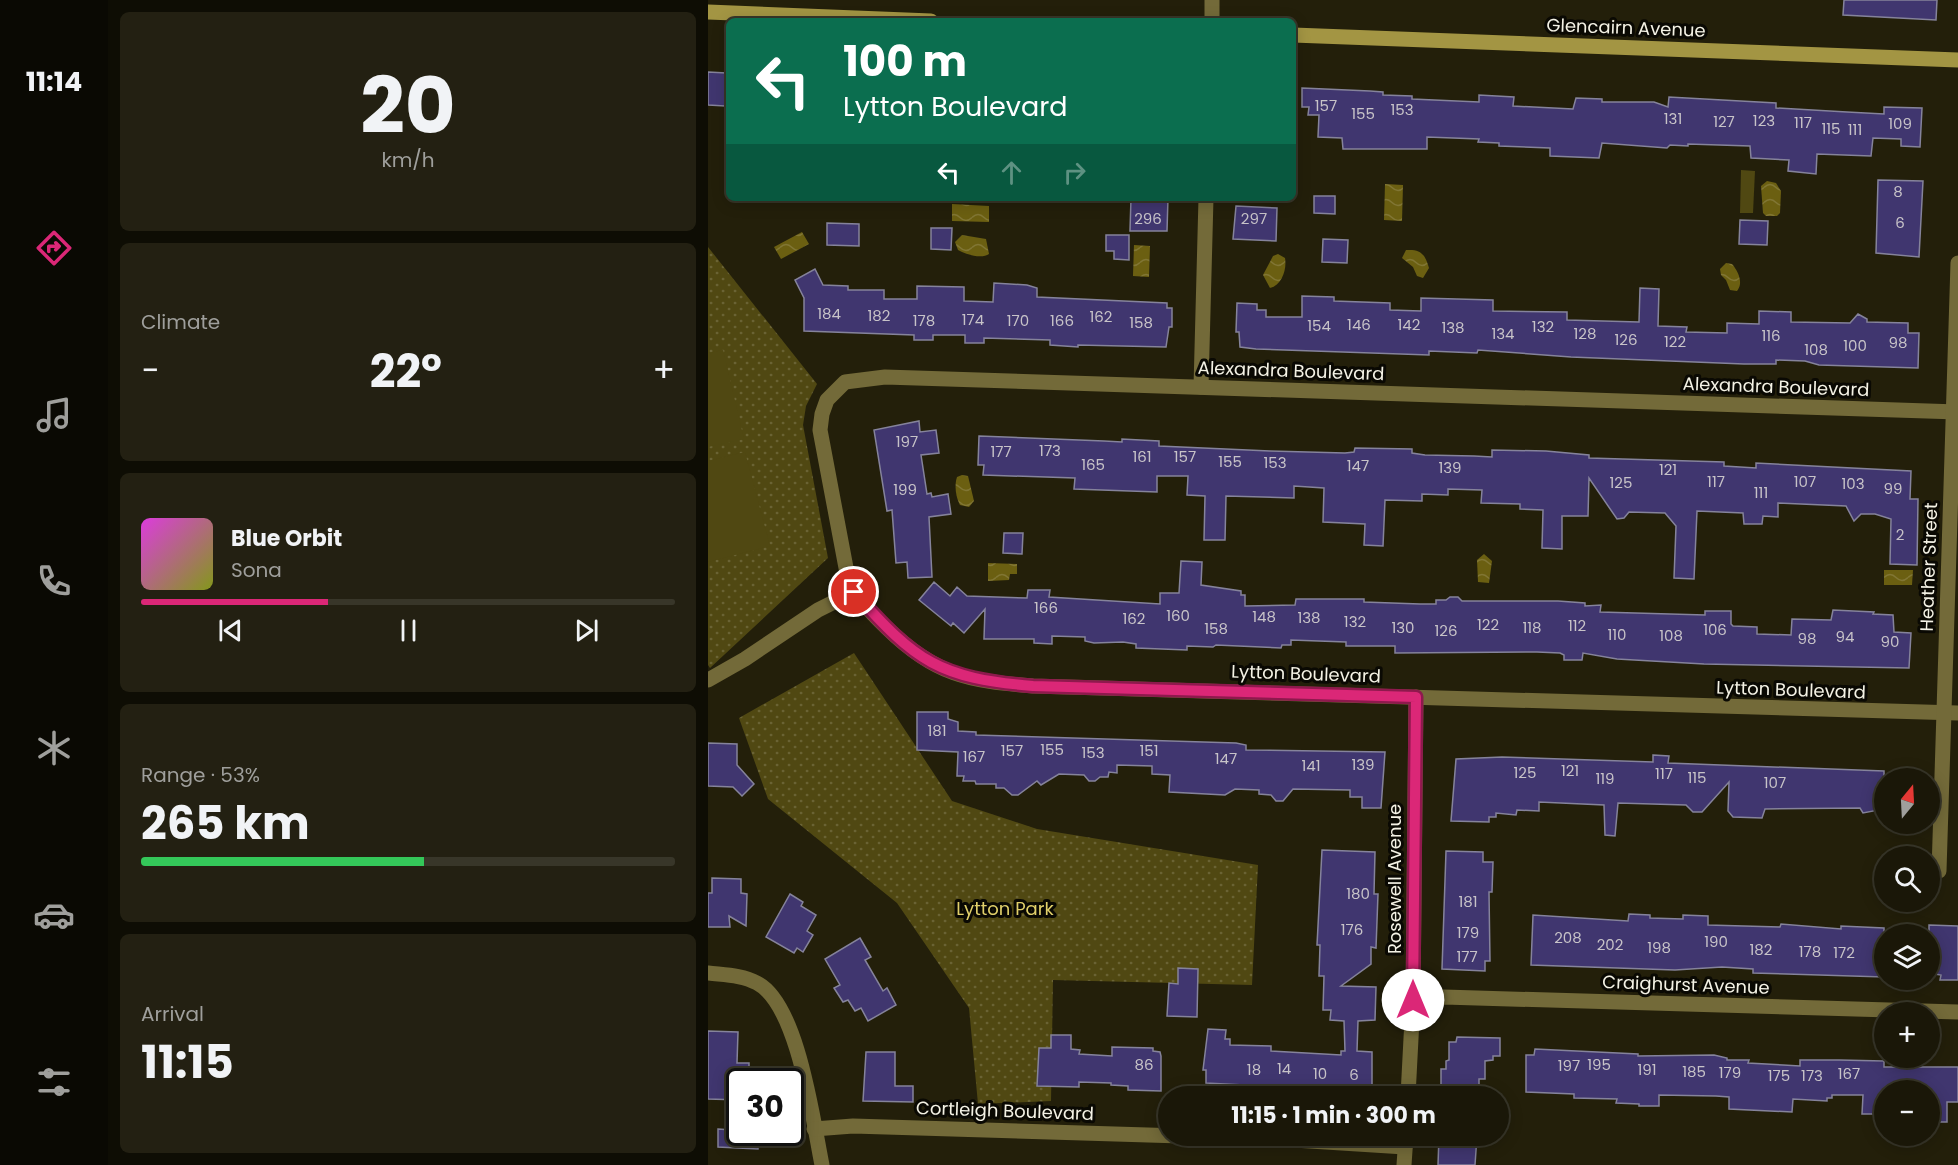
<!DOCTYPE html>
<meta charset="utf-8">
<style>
body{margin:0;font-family:Poppins,sans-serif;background:#232012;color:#f1f3f6;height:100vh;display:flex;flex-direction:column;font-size:22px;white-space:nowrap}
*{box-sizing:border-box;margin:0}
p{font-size:20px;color:#9f9f9c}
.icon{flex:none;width:33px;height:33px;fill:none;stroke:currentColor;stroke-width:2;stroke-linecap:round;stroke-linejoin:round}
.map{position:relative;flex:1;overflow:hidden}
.details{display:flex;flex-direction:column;gap:12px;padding:12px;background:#0e0d04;width:600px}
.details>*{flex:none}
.hud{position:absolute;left:18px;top:18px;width:570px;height:183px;border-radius:9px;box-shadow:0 3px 15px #0003,0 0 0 2px #383629;background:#0b6e4f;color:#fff;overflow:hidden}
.needle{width:39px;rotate:18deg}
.fabs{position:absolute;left:1166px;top:768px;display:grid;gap:12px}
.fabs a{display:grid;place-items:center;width:66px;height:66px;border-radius:50%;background:#1a1708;box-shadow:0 3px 15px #0003,0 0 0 2px #383629;font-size:30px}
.speed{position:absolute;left:18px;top:1068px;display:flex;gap:12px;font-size:30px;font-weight:700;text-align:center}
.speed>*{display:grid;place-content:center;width:78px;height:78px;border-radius:50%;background:#1a1708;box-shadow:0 3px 15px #0003,0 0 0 2px #383629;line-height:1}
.speed .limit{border:3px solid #111;border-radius:9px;background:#fff;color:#111}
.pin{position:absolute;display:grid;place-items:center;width:51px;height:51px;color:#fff;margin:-26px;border:3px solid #fff;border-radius:50%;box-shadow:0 2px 6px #0007}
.me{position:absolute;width:66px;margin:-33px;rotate:0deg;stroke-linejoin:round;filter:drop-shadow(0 0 4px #0008)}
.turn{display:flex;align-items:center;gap:21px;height:126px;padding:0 18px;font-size:27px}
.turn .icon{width:78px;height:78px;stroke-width:2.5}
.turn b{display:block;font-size:42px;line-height:51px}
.lanes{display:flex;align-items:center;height:57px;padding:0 18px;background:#0003;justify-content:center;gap:30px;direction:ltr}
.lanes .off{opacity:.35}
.big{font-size:45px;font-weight:700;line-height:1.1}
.details .card{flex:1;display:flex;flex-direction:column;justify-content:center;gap:9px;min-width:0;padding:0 21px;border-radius:9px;background:#232012}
.details .dial{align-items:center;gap:0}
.dial b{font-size:78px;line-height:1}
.song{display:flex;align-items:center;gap:18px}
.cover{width:72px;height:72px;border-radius:9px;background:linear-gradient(135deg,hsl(300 70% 55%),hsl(70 70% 35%))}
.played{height:6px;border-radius:3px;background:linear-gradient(90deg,#db2777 35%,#383629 35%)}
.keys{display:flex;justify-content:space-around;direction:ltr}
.heat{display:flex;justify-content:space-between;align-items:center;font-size:33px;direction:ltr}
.charge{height:9px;border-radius:4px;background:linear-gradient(90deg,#34c759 53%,#383629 0)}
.trip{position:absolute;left:450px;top:1086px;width:351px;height:60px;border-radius:30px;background:#1a1708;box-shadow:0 3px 15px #0003,0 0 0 2px #383629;font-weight:700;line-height:60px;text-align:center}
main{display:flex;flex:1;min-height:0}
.dock{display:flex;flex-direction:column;width:108px;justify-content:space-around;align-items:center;background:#0a0903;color:#9f9f9c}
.dock .icon{width:42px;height:42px}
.dock .selected{color:#db2777}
.dock b{font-size:27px;color:#f1f3f6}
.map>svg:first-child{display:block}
.green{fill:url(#green-dots)}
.pitch{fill:#504812}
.water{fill:url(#water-waves)}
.building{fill:#40366f;stroke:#85839b;stroke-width:1.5}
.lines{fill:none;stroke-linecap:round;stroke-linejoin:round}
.street{stroke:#736a39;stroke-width:15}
.secondary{stroke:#a39543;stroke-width:15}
.route-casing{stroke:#8e194d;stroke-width:15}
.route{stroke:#db2777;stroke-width:10}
.labels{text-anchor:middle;stroke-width:6;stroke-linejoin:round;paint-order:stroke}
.number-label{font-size:15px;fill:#c7c3c8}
.street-label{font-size:18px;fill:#f4f2e5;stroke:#0a0903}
.park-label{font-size:18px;fill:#e1d06a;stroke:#0a0903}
</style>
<main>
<nav class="dock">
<b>11:14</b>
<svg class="icon selected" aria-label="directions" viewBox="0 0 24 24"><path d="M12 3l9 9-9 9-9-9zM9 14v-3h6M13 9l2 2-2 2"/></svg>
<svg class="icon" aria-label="music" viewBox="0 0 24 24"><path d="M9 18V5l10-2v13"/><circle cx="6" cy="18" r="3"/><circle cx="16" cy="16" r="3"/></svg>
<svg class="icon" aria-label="phone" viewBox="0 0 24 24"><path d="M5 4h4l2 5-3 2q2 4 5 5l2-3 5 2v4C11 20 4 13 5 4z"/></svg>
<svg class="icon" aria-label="climate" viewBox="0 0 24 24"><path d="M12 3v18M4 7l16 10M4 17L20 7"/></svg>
<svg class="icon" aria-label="car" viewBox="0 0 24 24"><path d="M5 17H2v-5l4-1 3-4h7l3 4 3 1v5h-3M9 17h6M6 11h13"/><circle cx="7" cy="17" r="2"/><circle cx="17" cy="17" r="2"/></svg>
<svg class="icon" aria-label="filters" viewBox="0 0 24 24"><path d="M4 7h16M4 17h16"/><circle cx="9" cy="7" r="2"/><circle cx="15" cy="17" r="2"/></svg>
</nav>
<section class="details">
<div class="card dial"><b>20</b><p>km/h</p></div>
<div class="card"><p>Climate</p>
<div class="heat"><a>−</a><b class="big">22°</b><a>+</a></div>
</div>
<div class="card">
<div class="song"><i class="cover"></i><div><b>Blue Orbit</b><p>Sona</p></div></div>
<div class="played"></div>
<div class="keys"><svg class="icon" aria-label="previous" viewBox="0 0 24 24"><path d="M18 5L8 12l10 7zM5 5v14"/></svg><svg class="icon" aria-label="pause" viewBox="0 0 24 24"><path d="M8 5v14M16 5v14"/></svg><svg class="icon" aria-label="next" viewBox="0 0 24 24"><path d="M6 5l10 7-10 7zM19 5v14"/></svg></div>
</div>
<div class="card"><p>Range · 53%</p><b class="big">265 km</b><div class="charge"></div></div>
<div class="card"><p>Arrival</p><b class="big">11:15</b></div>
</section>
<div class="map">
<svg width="1250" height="1165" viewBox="0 0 1250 1165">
<defs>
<pattern id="green-dots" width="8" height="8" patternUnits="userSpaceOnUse" patternTransform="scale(1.5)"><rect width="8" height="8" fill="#504812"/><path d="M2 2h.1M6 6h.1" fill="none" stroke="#6a6334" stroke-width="1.8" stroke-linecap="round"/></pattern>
<pattern id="water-waves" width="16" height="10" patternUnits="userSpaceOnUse" patternTransform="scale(1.5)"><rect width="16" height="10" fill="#6b5f11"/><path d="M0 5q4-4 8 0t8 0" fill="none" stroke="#817634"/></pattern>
</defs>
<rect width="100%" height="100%" fill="#231f0a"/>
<!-- green -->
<g class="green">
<polygon points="0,247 109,384 98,406 95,425 120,558 2,668 0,665"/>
<polygon points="146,653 244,801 329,829 550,865 544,985 345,980 343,1101 270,1104 261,1008 189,903 60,799 31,718"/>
</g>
<!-- pitch -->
<g class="pitch">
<polygon points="1033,170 1047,171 1045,213 1032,213"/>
<polygon points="15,350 36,439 0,447 0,353"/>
<polygon points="37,452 62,546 0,562 0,461"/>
</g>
<!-- water -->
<g class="water">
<polygon points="1059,181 1068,183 1073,191 1072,213 1069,216 1058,216 1055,213 1053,186"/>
<polygon points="677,184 695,185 694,221 676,220"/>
<polygon points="244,204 281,206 281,222 244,221"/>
<polygon points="94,232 101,244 73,259 66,247"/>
<path d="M254,235l24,4 3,15c-7,5 -22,1 -31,-4l-3,-8z"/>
<polygon points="426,245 442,246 441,277 425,276"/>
<path d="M698,250c15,-1 19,4 23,18l-6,10 -6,-2 -4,-9 -11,-9z"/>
<path d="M570,254l7,4c2,11 -3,27 -15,30l-7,-13 10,-19z"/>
<path d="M1018,263l6,1c6,7 12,19 5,27l-7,-1 -4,-10 -5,-5 -1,-6z"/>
<path d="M254,475l6,1 6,25 -5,6 -9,-2c-4,-7 -6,-20 -3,-28z"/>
<polygon points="776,554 784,561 781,583 770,582 769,560"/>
<polygon points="280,563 309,564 309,574 302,574 301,580 280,581"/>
<polygon points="1176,570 1205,570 1204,585 1176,585"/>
</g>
<!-- building -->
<g class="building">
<polygon points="1136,0 1229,0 1228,20 1135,15"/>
<polygon points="0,72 18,73 17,106 0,105"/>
<polygon points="594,88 662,91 675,92 675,95 704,96 704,99 771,102 771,95 806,97 805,106 865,109 868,98 894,99 894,102 946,102 960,107 961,97 1068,103 1068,108 1139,112 1176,114 1176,107 1214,108 1212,147 1193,146 1193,139 1165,138 1163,156 1109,154 1108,174 1080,171 1081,160 1043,158 1042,146 980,144 980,146 962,145 959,148 894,143 891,158 842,156 842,148 791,146 791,143 770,142 771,139 719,137 719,149 635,149 634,138 610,137 611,115 600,115 601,107 594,107"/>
<polygon points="1170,180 1215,181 1211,257 1168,253"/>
<polygon points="606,196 627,196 627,214 606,213"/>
<polygon points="423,198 460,198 459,231 422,231"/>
<polygon points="528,206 569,208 568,241 525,239"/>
<polygon points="1032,220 1060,221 1059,245 1031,244"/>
<polygon points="119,223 151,224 151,246 119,245"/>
<polygon points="223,228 244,228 243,250 223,249"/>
<polygon points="398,235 421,235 421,260 406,259 406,251 398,251"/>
<polygon points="615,239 640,240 639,263 614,262"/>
<polygon points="107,269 115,285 140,286 140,290 176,290 176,299 209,299 209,286 256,287 256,301 285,302 286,283 319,285 329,288 329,297 459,303 459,308 464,308 464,327 461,327 458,347 370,345 370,347 342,345 342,340 276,338 276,343 257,343 257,335 225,335 225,340 206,340 206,335 96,331 96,298 87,280"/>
<polygon points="932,288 951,289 950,326 979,327 978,332 1019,333 1019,323 1051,324 1051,311 1083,312 1083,322 1142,323 1150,314 1159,319 1159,322 1200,323 1200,333 1211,333 1210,368 1111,365 1097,361 1068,360 1068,364 1036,364 863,357 770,350 769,353 721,351 721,355 548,349 532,347 531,332 528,332 529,303 549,304 549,310 558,310 558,317 594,317 594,296 626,297 626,301 682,303 682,310 713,311 713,298 785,300 785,311 859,312 859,320 931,322"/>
<polygon points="211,421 212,432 228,430 231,453 213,455 219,494 223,493 224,497 240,494 243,514 221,517 224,577 200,578 199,562 188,563 184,510 179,511 166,430"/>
<polygon points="271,436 396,441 414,442 414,439 451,441 451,446 562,451 637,453 646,452 647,448 704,449 704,453 717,455 766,456 784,457 784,450 838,451 881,455 881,458 1016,462 1016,466 1048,468 1048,463 1203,471 1202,499 1210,499 1209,565 1182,564 1183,519 1167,514 1153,514 1146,521 1138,506 1070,503 1070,517 1055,516 1054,524 1036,524 1035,513 989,511 986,579 966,578 968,526 957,513 921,512 916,518 909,519 881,478 880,516 854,516 854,549 834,548 835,510 812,509 812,504 773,503 774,490 740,489 740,495 714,494 714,501 677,500 675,546 656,545 657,524 615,522 616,488 586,486 586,498 518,496 517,540 496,540 497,496 479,495 480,476 449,476 449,492 366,489 367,478 275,475 276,465 270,465"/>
<polygon points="296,533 315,533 314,554 295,553"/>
<polygon points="473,561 494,562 493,585 533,591 533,595 537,595 537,606 587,605 588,599 656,599 656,602 712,604 728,604 728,600 738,600 742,597 750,597 754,601 850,601 877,603 877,606 893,605 892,612 997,615 997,611 1023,611 1023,624 1025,626 1049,627 1049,634 1083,635 1084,619 1123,620 1125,610 1166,612 1165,614 1185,615 1186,632 1203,633 1201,668 996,664 909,659 875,653 874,660 856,660 856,655 852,653 829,652 687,653 687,646 638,646 638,642 583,640 583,645 574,645 573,648 508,645 505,647 479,646 479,650 428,648 428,644 415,642 386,643 377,641 377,637 344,636 344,644 326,643 326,639 276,639 277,609 256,633 245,623 243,626 211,600 226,582 242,596 249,587 259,596 319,598 320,590 342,590 341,597 452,604 452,593 471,593"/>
<polygon points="209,712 240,712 240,719 250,722 250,731 268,732 268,735 528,743 538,745 538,750 677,752 673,808 654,808 654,797 642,797 642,790 585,789 575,801 568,801 563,795 551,794 551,790 527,789 517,795 461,792 462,775 444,774 444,766 409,765 409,773 401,772 400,777 392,777 387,781 381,781 376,775 351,774 333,785 329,781 310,795 304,795 296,788 288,788 288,784 268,784 267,781 255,781 256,776 249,776 250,752 209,750"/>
<polygon points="0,743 29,744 29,765 46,784 34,796 25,787 0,786"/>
<polygon points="945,755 961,756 960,763 1176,771 1176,809 1155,813 1152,808 1057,809 1054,818 1025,817 1020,811 1021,782 994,812 985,812 978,805 910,803 907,836 897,835 896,805 831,802 831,811 809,810 808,815 788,813 788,817 781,817 781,822 743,821 748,759 794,757 945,762"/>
<polygon points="614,850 667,852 666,894 670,894 668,948 663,947 663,964 633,986 668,987 667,1020 650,1021 649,1051 664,1052 664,1096 536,1091 536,1085 498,1083 498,1070 495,1070 500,1029 518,1030 517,1039 522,1039 522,1045 563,1046 563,1051 633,1055 633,1051 637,1051 636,1021 622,1020 623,1010 615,1010 616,976 611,976 612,945 609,945"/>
<polygon points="738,851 775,852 775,862 785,862 784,892 781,892 782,961 777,961 777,971 734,969"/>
<polygon points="4,878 33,879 33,893 39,894 38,926 21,916 22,927 0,927 0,893 4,893"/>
<polygon points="82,894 95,902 93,906 108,915 99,931 105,935 95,952 89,948 86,953 58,937"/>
<polygon points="921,914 942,915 942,918 975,919 975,915 1000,916 1000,925 1072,927 1073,924 1133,929 1133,926 1176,928 1176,977 1045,973 1045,969 1014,967 967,970 823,965 825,915 920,921"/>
<polygon points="1221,925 1250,926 1250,980 1232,980 1233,975 1221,973"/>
<polygon points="152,938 163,957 157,960 175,991 179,988 188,1005 160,1021 153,1008 147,1011 140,1000 135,1002 126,988 132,985 117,959"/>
<polygon points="470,968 490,969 489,1017 459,1016 461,983 470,984"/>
<polygon points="0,1031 30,1032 29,1063 41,1063 41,1082 32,1082 32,1100 0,1099"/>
<polygon points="343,1035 363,1035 363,1049 372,1050 371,1054 404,1056 404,1047 445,1048 445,1051 452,1052 453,1056 453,1091 420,1090 420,1086 403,1085 403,1083 371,1082 371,1087 329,1086 331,1048 343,1048"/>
<polygon points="749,1037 792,1038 792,1056 785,1056 785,1060 777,1061 777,1079 771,1079 771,1096 733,1096 733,1069 738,1069 738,1061 741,1060 741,1042 748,1042"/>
<polygon points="827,1049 930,1054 930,1056 1006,1055 1019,1058 1019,1060 1041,1060 1040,1063 1075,1065 1092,1066 1092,1060 1131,1060 1176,1061 1176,1067 1250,1067 1250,1102 1239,1102 1239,1122 1222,1122 1223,1090 1176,1090 1173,1114 1154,1114 1155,1095 1124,1095 1124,1098 1119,1098 1119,1101 1085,1099 1084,1112 1021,1109 1021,1097 1008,1096 951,1095 951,1106 931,1106 931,1104 908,1103 909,1099 866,1098 866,1094 818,1092 818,1055 826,1055"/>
<polygon points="158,1052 187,1052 187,1086 205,1086 205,1102 155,1101"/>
<polygon points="10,1129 51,1132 50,1149 10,1147"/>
<polygon points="731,1136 769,1136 767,1165 730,1165"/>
</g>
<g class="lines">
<!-- street -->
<g class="street">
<polyline points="504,21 504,0"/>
<polyline points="493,387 498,198"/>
<path d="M1250,412l-1073,-35 -40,5 -18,18 -5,14 -2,16 27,143c8,23 22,38 40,55 48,47 81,53 146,58l925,27"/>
<polyline points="0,680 37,659 110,610 146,592"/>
<polyline points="1231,871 1250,263"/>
<path d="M0,973c16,2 34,2 49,10 41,21 56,138 65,182"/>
<polyline points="705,1000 736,997 1250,1012"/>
<polyline points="700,1096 705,1000 708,697"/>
<polyline points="106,1129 145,1126 570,1139 697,1147"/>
<polyline points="696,1165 698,1136"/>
</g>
<!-- secondary -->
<g class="secondary">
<polyline points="0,12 223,21"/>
<polyline points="585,35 1250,60"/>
</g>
</g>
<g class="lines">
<!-- route casing -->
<g class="route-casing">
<path id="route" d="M146,592c62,70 85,86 179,94l383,11 -3,303"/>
</g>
<!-- route -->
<use href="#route" class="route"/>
</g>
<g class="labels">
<!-- number labels -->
<g class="number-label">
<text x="618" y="111">157</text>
<text x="694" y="115">153</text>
<text x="655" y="119">155</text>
<text x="965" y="124">131</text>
<text x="1056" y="126">123</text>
<text x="1016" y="127">127</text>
<text x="1095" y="128">117</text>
<text x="1192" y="129">109</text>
<text x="1123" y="134">115</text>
<text x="1147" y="135">111</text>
<text x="1190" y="197">8</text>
<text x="440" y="224">296</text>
<text x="546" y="224">297</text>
<text x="1192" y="228">6</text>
<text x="121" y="319">184</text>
<text x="171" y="321">182</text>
<text x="393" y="322">162</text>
<text x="265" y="325">174</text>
<text x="216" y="326">178</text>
<text x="310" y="326">170</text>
<text x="354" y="326">166</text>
<text x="433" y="328">158</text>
<text x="651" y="330">146</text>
<text x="701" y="330">142</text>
<text x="611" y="331">154</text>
<text x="835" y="332">132</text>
<text x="745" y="333">138</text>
<text x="795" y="339">134</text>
<text x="877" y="339">128</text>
<text x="1063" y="341">116</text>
<text x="918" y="345">126</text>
<text x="967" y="347">122</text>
<text x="1190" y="348">98</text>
<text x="1147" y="351">100</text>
<text x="1108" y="355">108</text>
<text x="199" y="447">197</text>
<text x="342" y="456">173</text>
<text x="293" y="457">177</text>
<text x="434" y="462">161</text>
<text x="477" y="462">157</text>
<text x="522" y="467">155</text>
<text x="567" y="468">153</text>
<text x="385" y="470">165</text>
<text x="650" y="471">147</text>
<text x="742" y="473">139</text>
<text x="960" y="475">121</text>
<text x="1008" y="487">117</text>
<text x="1097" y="487">107</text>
<text x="913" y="488">125</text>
<text x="1145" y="489">103</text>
<text x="1185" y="494">99</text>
<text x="197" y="495">199</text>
<text x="1053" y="498">111</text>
<text x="1192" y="540">2</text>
<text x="338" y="613">166</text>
<text x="470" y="621">160</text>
<text x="556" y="622">148</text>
<text x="601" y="623">138</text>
<text x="426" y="624">162</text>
<text x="647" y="627">132</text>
<text x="780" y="630">122</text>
<text x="869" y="631">112</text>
<text x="695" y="633">130</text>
<text x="824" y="633">118</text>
<text x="508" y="634">158</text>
<text x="1007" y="635">106</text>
<text x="738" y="636">126</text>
<text x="909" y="640">110</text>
<text x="963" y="641">108</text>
<text x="1137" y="642">94</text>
<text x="1099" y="644">98</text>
<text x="1182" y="647">90</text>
<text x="229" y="736">181</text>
<text x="344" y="755">155</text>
<text x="304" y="756">157</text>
<text x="441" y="756">151</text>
<text x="385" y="758">153</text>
<text x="266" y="762">167</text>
<text x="518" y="764">147</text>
<text x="655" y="770">139</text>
<text x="603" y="771">141</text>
<text x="862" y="776">121</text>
<text x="817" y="778">125</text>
<text x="956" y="779">117</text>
<text x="989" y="783">115</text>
<text x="897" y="784">119</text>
<text x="1067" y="788">107</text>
<text x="650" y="899">180</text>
<text x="760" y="907">181</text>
<text x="644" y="935">176</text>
<text x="760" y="938">179</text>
<text x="860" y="943">208</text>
<text x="1008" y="947">190</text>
<text x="902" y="950">202</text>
<text x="951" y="953">198</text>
<text x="1053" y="955">182</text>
<text x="1102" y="957">178</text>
<text x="1136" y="958">172</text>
<text x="759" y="962">177</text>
<text x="436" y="1070">86</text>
<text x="891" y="1070">195</text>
<text x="861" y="1071">197</text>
<text x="576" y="1074">14</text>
<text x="546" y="1075">18</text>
<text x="939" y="1075">191</text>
<text x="986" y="1077">185</text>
<text x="1022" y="1078">179</text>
<text x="612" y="1079">10</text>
<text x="1141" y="1079">167</text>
<text x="646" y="1080">6</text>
<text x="1071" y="1081">175</text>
<text x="1104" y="1081">173</text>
</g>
<!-- street labels -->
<g class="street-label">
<text transform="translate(918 28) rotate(2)" y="6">Glencairn Avenue</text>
<text transform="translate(583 371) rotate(2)" y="6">Alexandra Boulevard</text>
<text transform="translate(1068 387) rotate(2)" y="6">Alexandra Boulevard</text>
<text transform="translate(1221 567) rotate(-88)" y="6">Heather Street</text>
<text transform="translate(598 674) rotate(2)" y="6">Lytton Boulevard</text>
<text transform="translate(1083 690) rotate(2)" y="6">Lytton Boulevard</text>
<text transform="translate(687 879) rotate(-90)" y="6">Rosewell Avenue</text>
<text transform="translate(978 985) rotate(2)" y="6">Craighurst Avenue</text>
<text transform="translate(297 1111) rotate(2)" y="6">Cortleigh Boulevard</text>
</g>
<!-- park labels -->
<g class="park-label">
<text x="297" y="915">Lytton Park</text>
</g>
</g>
</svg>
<div class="fabs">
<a><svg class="needle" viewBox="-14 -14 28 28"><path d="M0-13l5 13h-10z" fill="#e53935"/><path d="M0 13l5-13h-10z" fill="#9f9f9c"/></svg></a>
<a><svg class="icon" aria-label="search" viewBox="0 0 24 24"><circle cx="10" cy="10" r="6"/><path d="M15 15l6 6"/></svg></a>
<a><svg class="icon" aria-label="layers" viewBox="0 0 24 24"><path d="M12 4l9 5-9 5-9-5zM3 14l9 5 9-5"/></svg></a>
<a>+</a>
<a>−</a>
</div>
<div class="speed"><div class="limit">30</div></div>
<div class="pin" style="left:146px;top:592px;background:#d93025"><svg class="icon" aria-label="arrive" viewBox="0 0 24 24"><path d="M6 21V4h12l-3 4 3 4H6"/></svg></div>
<svg class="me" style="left:705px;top:1000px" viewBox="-20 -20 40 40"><circle r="19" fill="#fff"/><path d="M0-13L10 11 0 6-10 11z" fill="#db2777"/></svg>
<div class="trip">11:15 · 1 min · 300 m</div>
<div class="hud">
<div class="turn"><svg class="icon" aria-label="left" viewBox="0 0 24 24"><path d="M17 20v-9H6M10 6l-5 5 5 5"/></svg><div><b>100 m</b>Lytton Boulevard</div></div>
<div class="lanes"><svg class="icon" aria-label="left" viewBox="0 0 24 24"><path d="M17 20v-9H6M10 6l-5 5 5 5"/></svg><svg class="icon off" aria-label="ahead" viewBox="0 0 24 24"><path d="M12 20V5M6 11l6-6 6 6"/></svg><svg class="icon off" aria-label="right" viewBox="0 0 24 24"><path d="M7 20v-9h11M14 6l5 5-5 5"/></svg></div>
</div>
</div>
</main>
